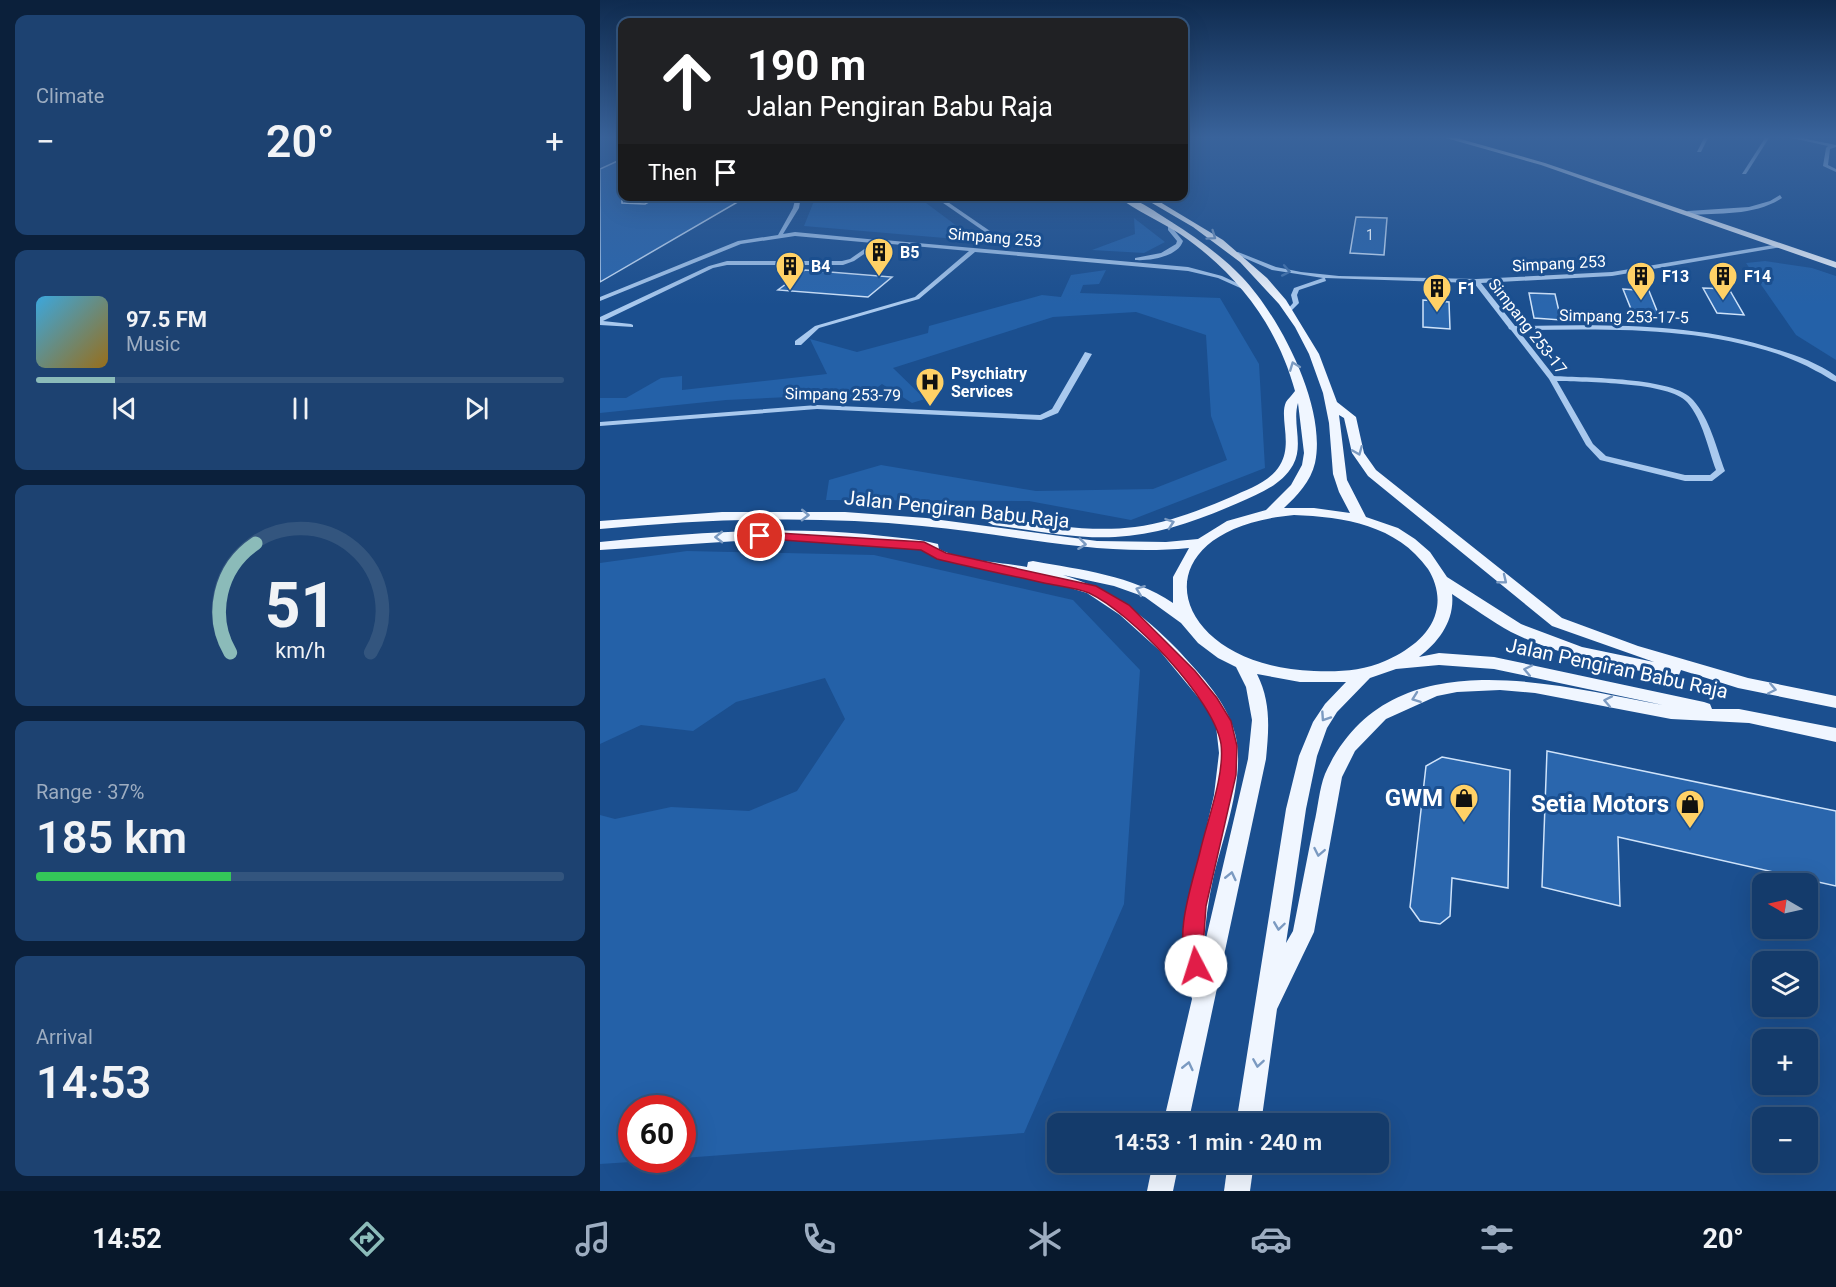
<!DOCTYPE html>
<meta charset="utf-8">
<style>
body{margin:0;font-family:Roboto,sans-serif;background:#1d4271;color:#f1f3f6;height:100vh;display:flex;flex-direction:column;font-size:22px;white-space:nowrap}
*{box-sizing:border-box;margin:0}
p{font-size:20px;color:#9dadc1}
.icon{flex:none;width:33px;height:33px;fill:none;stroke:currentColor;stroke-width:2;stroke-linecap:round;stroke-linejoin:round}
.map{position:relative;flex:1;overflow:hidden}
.side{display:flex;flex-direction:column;gap:15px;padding:15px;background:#0b203b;width:600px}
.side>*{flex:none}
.guide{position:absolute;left:18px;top:18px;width:570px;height:183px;border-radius:12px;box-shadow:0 6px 24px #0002,0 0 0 2px #33557e;background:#202124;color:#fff;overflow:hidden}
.needle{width:39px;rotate:279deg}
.fabs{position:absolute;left:1152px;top:873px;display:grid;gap:12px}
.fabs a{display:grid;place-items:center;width:66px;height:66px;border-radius:12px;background:#143b6b;box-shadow:0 6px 24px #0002,0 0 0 2px #33557e;font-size:30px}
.speed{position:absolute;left:18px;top:1095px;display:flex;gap:12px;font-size:30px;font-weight:700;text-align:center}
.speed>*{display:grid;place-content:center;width:78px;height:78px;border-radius:50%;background:#143b6b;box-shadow:0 6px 24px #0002,0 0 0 2px #33557e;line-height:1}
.speed .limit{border:9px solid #d22;background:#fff;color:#111}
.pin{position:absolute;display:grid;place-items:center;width:51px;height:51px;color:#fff;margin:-26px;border:3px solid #fff;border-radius:50%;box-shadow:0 2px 6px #0007}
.me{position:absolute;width:66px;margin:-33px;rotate:355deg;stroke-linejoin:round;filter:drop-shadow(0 0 4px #0008)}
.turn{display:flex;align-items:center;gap:21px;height:126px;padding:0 30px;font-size:27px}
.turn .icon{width:78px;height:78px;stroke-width:2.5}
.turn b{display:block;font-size:42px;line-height:51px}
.then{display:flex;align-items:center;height:57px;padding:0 30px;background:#0003;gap:12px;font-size:22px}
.big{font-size:45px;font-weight:600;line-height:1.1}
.side .widget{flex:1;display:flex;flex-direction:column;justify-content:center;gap:9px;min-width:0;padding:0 21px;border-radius:12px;background:#1d4271}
.side .dial{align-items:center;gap:0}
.dial svg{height:156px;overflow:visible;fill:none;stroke:#33557e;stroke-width:7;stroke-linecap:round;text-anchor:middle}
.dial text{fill:#f1f3f6;stroke:none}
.song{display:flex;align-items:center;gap:18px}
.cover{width:72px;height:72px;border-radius:9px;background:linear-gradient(135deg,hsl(200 70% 55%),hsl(40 70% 35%))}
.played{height:6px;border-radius:3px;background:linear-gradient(90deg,#8bbbb9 15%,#33557e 15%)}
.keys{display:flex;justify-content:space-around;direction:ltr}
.heat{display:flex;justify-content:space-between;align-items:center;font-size:33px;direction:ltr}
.charge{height:9px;border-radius:4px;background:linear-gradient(90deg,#34c759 37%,#33557e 0)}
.trip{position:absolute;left:447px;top:1113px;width:342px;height:60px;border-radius:12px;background:#143b6b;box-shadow:0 6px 24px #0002,0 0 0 2px #33557e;font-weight:600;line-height:60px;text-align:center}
.tabs{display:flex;height:96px;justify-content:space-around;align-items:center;background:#08182b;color:#9dadc1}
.tabs .icon{width:42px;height:42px}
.tabs .selected{color:#8bbbb9}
.tabs b{font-size:27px;color:#f1f3f6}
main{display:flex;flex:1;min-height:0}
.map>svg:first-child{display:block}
.green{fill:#2461a8}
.building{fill:#2a66ad;stroke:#cfe3fa;stroke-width:1.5}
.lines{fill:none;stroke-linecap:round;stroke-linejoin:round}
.minor{fill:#a9c9ee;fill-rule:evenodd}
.major{fill:#f0f6ff;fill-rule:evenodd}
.oneway{stroke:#7b9ac1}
.oneway2{stroke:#4674ac}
.route{fill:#e11d48;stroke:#92132f;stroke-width:1.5}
.labels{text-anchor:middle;stroke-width:6;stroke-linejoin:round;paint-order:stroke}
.far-number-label{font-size:14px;fill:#cad9ea}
.far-street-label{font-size:16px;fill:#fff;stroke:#1b4f8f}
.far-poi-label{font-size:16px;font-weight:bold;fill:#fff;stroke:#1b4f8f;text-anchor:start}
.street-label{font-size:20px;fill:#fff;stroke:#1b4f8f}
.near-poi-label{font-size:24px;font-weight:bold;fill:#fff;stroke:#1b4f8f;text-anchor:end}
</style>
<main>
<section class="side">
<div class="widget"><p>Climate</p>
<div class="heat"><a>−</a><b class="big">20°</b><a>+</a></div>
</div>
<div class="widget">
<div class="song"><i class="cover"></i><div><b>97.5 FM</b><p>Music</p></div></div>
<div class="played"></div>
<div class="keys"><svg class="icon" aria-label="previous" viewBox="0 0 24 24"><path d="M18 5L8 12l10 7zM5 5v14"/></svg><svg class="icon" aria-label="pause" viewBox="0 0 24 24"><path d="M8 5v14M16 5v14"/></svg><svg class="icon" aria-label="next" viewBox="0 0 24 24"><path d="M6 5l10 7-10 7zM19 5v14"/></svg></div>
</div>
<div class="widget dial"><svg viewBox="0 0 100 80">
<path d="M14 69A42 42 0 1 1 86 69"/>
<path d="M14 69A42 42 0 0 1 27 13" stroke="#8bbbb9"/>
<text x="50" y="56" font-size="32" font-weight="700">51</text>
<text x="50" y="72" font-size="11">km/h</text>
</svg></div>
<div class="widget"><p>Range · 37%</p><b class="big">185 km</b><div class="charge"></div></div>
<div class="widget"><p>Arrival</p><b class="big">14:53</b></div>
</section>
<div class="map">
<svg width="1236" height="1191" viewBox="0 0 1236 1191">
<rect width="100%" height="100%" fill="#1b4f8f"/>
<!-- green -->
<g class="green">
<polygon points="216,196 318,197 369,235 438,246 204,226"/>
<polygon points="534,218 565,242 544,253 492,250 535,234"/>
<polygon points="1165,261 1212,268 1236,276 1236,360 1196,335 1146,263"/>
<polygon points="506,270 499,284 483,285 480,293 620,298 659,364 665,468 531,520 429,501 226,500 229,480 281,465 436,491 553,489 627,460 611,416 606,335 536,312 453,317 293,368 325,399 312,403 282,384 261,399 211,396 126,400 0,413 0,398 26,398 61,378 82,376 82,390 227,374 210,339 257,352 328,333 329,326 442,295 461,297 471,275"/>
<polygon points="87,551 274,555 473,600 540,670 524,904 424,1133 83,1158 82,1108 32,1108 32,1160 62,1160 0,1164 0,815 15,819 71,807 149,811 197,791 245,719 225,678 136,702 93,731 41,725 0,744 0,563"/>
</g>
<!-- building -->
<g class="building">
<polygon points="22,159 22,203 45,204 60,196 148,196 0,282 0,169"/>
<polygon points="756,217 787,218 784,255 750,253"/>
<polygon points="205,270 292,277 268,297 178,290"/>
<polygon points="1103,288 1129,289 1144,315 1117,313"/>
<polygon points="1023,289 1049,291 1059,316 1033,314"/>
<polygon points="929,293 955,294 961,320 934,318"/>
<polygon points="823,300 849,302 850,329 823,327"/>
<polygon points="947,751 1236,811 1236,886 1018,837 1020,906 942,887"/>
<polygon points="842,757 910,770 908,888 852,878 850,916 840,924 820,921 810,907 826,766"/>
</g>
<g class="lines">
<!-- minor -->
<g class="minor">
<polygon points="1104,138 1108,138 1101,152 1097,152"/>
<polygon points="1165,138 1169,138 1146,174 1142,174"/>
<polygon points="1192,138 1202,138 1236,145 1236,147 1230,149 1228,165 1236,169 1236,172 1223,166 1226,148 1228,146"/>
<path d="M1180,195l2,3c-27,18 -63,15 -94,17l-3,-2 3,-2 61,-4 21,-6z"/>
<polygon points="196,196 201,196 199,208 183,234 195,232 278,240 281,238 284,240 588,267 622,276 652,290 647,291 618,278 588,271 375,252 319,299 219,328 201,345 195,345 195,341 215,326 315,297 369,251 280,243 254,261 243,265 127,265 113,268 3,321 31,324 33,325 33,327 0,325 0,317 109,266 127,261 242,261 250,259 273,243 195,236 141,244 0,301 0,297 138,241 178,235 193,208"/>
<polygon points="333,196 339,196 390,231 385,232"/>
<path d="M568,222h4l2,8 9,11c-5,16 -34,20 -48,19v-2l26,-5 15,-9 1,-3 -9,-11z"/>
<path d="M1179,244l2,1v2l-169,29 -131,7 34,43c84,-1 168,-4 250,20 25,7 50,15 71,30v6c-7,-3 -13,-8 -20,-11 -12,-7 -25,-12 -38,-17 -84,-28 -172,-25 -260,-24l36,46c30,2 121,1 139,24 17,19 23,47 32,71l-13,10h-27l-85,-21 -14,-15 -37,-66 -38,-49 -2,-1 -1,-2 -34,-44 -149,-5 1,3 -27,9 -2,5 2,8 -9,9 -3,-2 6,-7 -2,-8 3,-7 29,-10 -51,-8 -39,-17 5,-1 38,15 25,5 38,4 137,3 136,-7zM957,381c28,1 113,1 130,21 16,18 21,47 29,68l-6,5h-25l-79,-19 -13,-12z"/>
<polygon points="485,352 492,354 458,413 441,420 217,409 0,426 0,422 217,405 440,415 452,409"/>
</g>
<!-- major -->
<g class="major">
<polygon points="846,138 857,138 945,163 1236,262 1236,268 941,165"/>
<path d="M517,196c18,0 37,15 53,25 25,16 51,34 72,56 38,40 85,130 73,186 -4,18 -18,33 -31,45h30l36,5 -11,-21 -6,-18 -4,-51 -6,-30 -14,-39 -14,-27 -16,-23 -39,-42 -47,-35 -53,-31h10l73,44 44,38 19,22 33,54 18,48 19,15 8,36 12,17 186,148 76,28 110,32 88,18v12l-98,-20 -57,-18 -2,5 -6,2c-55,-10 -111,-20 -162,-45 -20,-11 -39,-25 -59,-38 3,26 -13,48 -33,63l20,-4 55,4 210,45 6,2 2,5h27l97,19v14l-87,-19 -78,-4 -136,-26 -35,-3 -43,2 -20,4 -51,23 -31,32 -13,26 -28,155 -37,77 -16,115h-25l50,-315 13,-53 14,-34 12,-18 21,-22h-46l-43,-8c14,28 12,54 9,85l-78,365h-25l29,-125 -9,-40 1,-35 30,-129 5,-42 -3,-27 -9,-18 -48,-58 -39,-35 -33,-22 -50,-15 -100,-19 -17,-10 -70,-8 -84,-2 -166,11v-8c88,-9 177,-16 265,-8 24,3 50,4 73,10l1,5c22,12 62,13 88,18l1,-5 5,-1c48,9 99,14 140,42v-26l16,-29c-91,9 -177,-14 -267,-22 -107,-11 -214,-7 -322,3v-8l122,-9h123l81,6 171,23 69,1 32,-3 29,-18 39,-11 25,-25 11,-20 2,-12 -6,-50c-6,20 6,42 -5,62 -12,21 -35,29 -55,38 -39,17 -80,32 -123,34 -41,2 -82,-7 -122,-12l-7,-4 7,-4c47,6 94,16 142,10 33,-4 65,-17 96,-30 17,-8 39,-15 49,-32 13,-21 -1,-48 6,-63 2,-3 6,-7 9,-11 -18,-66 -58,-118 -115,-157 -20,-13 -44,-23 -63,-38zM739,415l5,3 8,35 16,23 184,150 102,36 -72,-15 -61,-23 -74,-47 -17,-25 -15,-13 -17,-11 -32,-11 -19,-37zM694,515c50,2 103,10 134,54 8,13 12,28 8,43 -6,24 -30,40 -51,49 -22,10 -47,11 -71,10 -147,-5 -183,-141 -20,-156zM463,575l51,11 31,11 36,26 17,20 20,15 18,9 10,20 6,33 -4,39 -44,188c1,-23 4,-45 9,-68 10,-43 36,-109 20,-152 -10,-30 -35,-55 -56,-78 -33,-34 -68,-60 -114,-74zM839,665l55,4 169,36c-114,-21 -276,-68 -338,69 -6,15 -7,34 -11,50 -7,35 -14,71 -21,107l-7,12 20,-134 11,-53 10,-28 10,-16 33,-34 26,-9z"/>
<polygon points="553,1162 579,1162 573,1191 547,1191"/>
<polygon points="628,1162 654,1162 650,1191 624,1191"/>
</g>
</g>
<!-- one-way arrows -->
<defs><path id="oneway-chevron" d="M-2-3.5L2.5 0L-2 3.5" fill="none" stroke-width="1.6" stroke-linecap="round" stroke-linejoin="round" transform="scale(1.5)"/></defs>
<g class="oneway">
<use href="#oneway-chevron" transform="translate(612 236) rotate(35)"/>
<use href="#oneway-chevron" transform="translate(694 366) rotate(-111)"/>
<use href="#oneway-chevron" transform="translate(758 451) rotate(68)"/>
<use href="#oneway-chevron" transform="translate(205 515) rotate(1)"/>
<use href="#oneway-chevron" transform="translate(570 523) rotate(-19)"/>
<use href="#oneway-chevron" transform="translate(119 537) rotate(179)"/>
<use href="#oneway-chevron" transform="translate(482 544) rotate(7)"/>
<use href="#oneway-chevron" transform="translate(903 580) rotate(39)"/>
<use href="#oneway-chevron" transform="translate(540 590) rotate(-159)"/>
<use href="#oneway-chevron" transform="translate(928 670) rotate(-168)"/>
<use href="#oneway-chevron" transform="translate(1172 689) rotate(12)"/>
<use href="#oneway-chevron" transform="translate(816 698) rotate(160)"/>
<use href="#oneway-chevron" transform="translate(1008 701) rotate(-169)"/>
<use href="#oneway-chevron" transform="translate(725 717) rotate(124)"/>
<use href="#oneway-chevron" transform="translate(719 852) rotate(101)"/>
<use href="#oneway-chevron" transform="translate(631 876) rotate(-77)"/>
<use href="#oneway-chevron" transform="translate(679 926) rotate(98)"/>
<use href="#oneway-chevron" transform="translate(658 1063) rotate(99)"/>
<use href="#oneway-chevron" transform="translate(588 1066) rotate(-77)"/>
</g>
<use class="oneway2" href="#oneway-chevron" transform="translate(686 271) rotate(11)"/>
<!-- sky -->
<linearGradient id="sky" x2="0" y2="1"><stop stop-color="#0f2b4f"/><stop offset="0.45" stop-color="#39639b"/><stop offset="1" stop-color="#39639b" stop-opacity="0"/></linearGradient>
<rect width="1236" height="305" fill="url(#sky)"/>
<!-- route -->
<path class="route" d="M160,532l164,10 22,11 150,33 33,19 66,66 22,27 14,23 6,25 -1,29 -30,131 -3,43 3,17 -3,6 -7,3 -7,-3c-16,-36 2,-84 11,-120 7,-31 25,-77 21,-108 -7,-45 -91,-132 -132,-151 -13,-5 -31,-7 -45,-10 -35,-8 -71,-15 -107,-24l-16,-9 -165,-12v-5z"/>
<!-- icons -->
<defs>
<g id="building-pin" transform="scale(1.5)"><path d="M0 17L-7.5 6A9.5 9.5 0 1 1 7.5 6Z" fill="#ffd166" stroke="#1b4f8f"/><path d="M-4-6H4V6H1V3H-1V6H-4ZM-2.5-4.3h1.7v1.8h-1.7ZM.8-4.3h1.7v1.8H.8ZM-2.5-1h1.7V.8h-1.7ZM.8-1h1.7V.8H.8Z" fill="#111"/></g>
<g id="hospital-pin" transform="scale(1.5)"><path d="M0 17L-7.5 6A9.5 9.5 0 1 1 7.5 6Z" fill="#ffd166" stroke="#1b4f8f"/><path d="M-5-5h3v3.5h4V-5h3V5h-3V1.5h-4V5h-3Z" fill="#111"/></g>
<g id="shop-pin" transform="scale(1.5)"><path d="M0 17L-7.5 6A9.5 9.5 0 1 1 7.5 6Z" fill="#ffd166" stroke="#1b4f8f"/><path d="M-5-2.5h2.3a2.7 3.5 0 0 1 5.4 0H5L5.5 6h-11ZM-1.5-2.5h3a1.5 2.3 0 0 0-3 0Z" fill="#111"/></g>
</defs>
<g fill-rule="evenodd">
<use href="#building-pin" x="279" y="252"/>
<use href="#building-pin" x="190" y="266"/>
<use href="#building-pin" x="1041" y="276"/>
<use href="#building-pin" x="1123" y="276"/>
<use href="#building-pin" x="837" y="288"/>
<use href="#hospital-pin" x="330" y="382"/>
<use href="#shop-pin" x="864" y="798"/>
<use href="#shop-pin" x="1090" y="804"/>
</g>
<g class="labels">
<!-- far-number labels -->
<g class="far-number-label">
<text x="770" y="240">1</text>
</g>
<!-- far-street labels -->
<g class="far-street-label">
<text transform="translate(395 237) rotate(5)" y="6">Simpang 253</text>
<text transform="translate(959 263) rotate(-3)" y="6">Simpang 253</text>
<text transform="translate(1024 316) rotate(1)" y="6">Simpang 253-17-5</text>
<text transform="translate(928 326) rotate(52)" y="6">Simpang 253-17</text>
<text transform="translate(243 394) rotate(1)" y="6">Simpang 253-79</text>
</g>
<!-- far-poi labels -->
<g class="far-poi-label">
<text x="300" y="258">B5</text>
<text x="211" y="272">B4</text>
<text x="1062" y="282">F13</text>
<text x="1144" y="282">F14</text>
<text x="858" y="294">F1</text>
<text x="351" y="379">Psychiatry<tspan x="351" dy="18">Services</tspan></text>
</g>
<!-- street labels -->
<g class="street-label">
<text transform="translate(357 509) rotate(6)" y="7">Jalan Pengiran Babu Raja</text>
<text transform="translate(1017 668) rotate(12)" y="7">Jalan Pengiran Babu Raja</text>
</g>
<!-- near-poi labels -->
<g class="near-poi-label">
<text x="843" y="806">GWM</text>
<text x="1069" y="812">Setia Motors</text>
</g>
</g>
</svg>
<div class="fabs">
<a><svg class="needle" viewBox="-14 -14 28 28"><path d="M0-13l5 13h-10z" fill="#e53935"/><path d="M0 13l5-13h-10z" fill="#9dadc1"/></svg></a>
<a><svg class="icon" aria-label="layers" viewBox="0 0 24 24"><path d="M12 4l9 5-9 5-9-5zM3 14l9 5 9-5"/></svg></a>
<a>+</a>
<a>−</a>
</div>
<div class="speed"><div class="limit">60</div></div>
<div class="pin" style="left:160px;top:536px;background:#d93025"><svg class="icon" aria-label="arrive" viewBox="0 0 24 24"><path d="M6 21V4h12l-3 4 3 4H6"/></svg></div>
<svg class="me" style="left:596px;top:966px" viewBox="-20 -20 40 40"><circle r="19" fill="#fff"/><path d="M0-13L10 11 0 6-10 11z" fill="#e11d48"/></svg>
<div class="trip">14:53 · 1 min · 240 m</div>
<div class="guide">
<div class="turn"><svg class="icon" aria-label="ahead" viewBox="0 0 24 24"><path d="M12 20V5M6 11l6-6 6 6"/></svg><div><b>190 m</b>Jalan Pengiran Babu Raja</div></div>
<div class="then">Then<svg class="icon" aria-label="arrive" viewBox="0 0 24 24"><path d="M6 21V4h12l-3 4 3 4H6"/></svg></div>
</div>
</div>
</main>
<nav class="tabs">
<b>14:52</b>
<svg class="icon selected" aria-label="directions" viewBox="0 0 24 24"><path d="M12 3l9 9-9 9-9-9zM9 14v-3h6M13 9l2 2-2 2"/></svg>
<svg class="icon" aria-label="music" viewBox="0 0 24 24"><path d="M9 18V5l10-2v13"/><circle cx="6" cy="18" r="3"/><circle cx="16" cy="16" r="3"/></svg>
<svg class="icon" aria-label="phone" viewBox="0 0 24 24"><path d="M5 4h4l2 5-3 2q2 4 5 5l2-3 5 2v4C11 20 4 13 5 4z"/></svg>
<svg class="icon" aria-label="climate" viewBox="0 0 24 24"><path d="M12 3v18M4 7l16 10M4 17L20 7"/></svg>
<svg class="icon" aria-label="car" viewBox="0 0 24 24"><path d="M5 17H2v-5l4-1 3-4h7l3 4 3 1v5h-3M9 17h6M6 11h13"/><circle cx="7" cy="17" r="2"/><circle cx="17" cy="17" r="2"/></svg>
<svg class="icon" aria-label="filters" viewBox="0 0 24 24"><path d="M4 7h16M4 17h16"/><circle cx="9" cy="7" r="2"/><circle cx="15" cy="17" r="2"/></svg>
<b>20°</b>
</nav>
